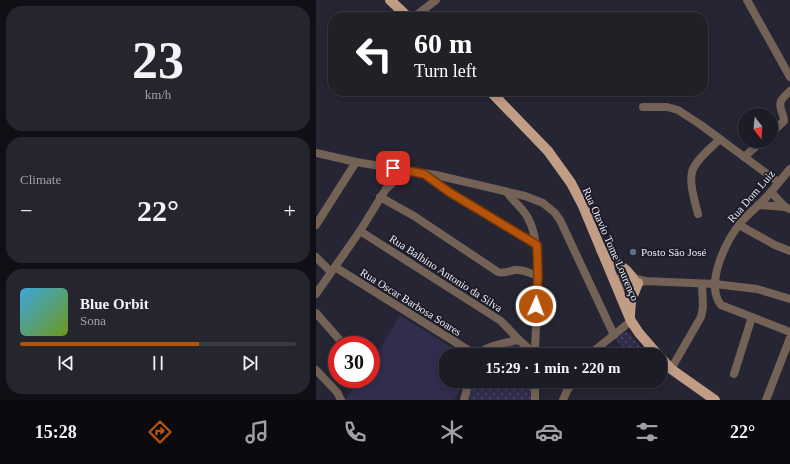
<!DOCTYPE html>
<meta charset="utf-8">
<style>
body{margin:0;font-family:Georgia,serif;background:#25252e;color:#f1f3f6;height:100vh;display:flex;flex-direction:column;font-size:15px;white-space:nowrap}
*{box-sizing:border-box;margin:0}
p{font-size:13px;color:#a0a1a7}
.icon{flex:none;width:22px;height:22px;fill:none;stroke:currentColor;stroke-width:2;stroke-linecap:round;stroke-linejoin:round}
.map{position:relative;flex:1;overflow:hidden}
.drawer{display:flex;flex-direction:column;gap:6px;padding:6px;background:#0f0f15;width:316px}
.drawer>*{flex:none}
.guide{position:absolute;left:12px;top:12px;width:380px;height:84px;border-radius:16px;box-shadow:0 2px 10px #0003,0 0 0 1px #3a3a43;background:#202124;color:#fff;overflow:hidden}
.needle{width:26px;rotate:164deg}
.controls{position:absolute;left:422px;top:108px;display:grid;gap:8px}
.controls a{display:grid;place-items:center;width:40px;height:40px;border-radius:50%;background:#1c1c26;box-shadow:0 2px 10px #0003,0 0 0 1px #3a3a43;font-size:20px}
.speed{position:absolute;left:12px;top:336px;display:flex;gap:8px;font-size:20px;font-weight:700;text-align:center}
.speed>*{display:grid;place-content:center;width:52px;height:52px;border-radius:50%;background:#1c1c26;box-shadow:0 2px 10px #0003,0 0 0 1px #3a3a43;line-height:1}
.speed .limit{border:6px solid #d22;background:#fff;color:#111}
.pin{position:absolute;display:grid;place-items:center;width:34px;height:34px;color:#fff;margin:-17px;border-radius:8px;box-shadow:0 2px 6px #0006}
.me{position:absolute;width:44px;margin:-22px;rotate:2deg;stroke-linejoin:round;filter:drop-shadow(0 0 3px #0008)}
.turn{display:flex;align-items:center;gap:14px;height:84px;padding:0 20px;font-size:18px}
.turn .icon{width:52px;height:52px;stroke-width:2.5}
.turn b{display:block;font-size:28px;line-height:34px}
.big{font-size:30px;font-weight:700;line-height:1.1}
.drawer .card{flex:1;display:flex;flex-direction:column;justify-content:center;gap:6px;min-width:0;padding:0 14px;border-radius:16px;background:#25252e}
.drawer .dial{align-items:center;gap:0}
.dial b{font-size:52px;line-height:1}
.song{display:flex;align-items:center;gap:12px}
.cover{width:48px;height:48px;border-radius:6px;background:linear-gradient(135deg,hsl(200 70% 55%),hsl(80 70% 35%))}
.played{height:4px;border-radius:2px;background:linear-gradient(90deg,#b45309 65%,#3a3a43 65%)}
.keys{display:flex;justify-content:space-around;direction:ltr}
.heat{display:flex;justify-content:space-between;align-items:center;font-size:22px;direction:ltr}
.trip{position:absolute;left:123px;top:348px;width:228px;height:40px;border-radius:16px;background:#1c1c26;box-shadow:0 2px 10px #0003,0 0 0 1px #3a3a43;font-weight:700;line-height:40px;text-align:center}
.dock{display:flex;height:64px;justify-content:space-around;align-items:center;background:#0b0b0f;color:#a0a1a7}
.dock .icon{width:28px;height:28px}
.dock .on{color:#b45309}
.dock b{font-size:18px;color:#f1f3f6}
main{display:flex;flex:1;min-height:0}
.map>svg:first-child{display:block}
.green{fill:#312d4d}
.park{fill:url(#park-dots)}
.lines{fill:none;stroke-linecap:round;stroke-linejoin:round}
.minor{stroke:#746257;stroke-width:8}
.major{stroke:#c19d86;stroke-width:10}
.route-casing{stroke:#753606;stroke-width:10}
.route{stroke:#b45309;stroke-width:7}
.service-dot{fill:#5c6f8a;stroke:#1d1c29;stroke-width:1.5}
.labels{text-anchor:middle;stroke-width:4;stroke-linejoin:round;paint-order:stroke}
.street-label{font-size:11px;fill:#ececf5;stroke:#1d1c29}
.poi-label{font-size:11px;fill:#ececf5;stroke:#1d1c29;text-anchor:start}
</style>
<main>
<section class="drawer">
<div class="card dial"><b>23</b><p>km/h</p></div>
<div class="card"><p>Climate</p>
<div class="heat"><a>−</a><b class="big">22°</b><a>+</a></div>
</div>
<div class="card">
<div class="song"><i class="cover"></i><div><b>Blue Orbit</b><p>Sona</p></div></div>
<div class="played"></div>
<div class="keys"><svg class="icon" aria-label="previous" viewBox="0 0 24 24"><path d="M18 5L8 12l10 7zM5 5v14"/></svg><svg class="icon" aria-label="pause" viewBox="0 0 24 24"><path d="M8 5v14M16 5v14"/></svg><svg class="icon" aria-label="next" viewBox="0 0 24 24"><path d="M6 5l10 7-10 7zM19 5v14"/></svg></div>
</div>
</section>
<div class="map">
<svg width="474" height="400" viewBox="0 0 474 400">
<defs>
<pattern id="park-dots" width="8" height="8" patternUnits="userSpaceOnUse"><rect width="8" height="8" fill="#312d4d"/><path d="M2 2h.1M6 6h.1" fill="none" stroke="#4f4c67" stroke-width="1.8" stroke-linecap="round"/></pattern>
</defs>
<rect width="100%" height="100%" fill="#262533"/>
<!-- green -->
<polygon class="green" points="84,315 147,355 130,355 130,381 148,381 144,391 138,400 29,400 45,379 55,379 55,365"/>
<!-- park -->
<g class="park">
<polygon points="309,332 312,332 331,355 314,355 299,339"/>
<polygon points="199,345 207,348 214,355 163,355 177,347"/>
<polygon points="155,381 215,381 216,400 151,400"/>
</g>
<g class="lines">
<!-- minor -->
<g class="minor">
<polyline points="431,0 474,77"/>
<polyline points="98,17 120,0"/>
<polyline points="327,107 351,107 362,110 385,125 462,182"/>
<path d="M455,133l13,-12c0,-7 -6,-13 -3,-20 1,-3 6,-7 9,-10"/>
<polyline points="0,153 40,162 120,175 209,196 227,203 239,213 244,220 298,335"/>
<polyline points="428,157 446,141"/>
<path d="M474,169c-7,8 -13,16 -20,24 -8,10 -19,18 -28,28 -15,18 -38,62 -21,84l69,27"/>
<polyline points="108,174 133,192 221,245"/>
<path d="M191,192c6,10 16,16 21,26 17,30 7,101 7,137"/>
<polyline points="455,192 469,207"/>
<path d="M64,197l34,19 84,56c6,2 11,-1 17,-2 8,-1 15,3 23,6"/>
<polyline points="442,205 469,207 474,209"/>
<path d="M382,214c-3,-12 -11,-36 -4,-47 6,-11 18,-20 26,-28"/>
<polyline points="0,225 40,162"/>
<polyline points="423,225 459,245 474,251"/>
<polyline points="44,231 185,321 203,340 219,354"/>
<polyline points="0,257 15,272"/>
<polyline points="19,267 160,355"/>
<path d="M329,281c-9,3 -20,9 -29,3l2,-5 10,-2 17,4 70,3 42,5 33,10"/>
<polyline points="0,294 44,231 70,189 90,170"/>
<polyline points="0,313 28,345"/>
<path d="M160,355c13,-10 28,-12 43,-15"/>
<polyline points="275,355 279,350 315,321"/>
<polyline points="355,369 385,317 387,307 386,284"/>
<polyline points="0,370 21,392 25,400"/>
<polyline points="418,374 436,317"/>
<polyline points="219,381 219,400"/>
<polyline points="148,400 153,381"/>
<polyline points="247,400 250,393 257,381"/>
<polyline points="450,400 474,338"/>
</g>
<!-- major -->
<g class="major">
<polyline points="74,0 92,17"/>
<polyline points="174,91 232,151 255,183 267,206 315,321 323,333 342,355"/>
<polyline points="285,250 311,271 317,278"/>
<polyline points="314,315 315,301 322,283"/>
<polyline points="344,357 355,369 399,400"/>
</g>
</g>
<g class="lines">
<!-- route casing -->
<g class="route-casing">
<polyline id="route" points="77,168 108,174 133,192 221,245 222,276 220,306"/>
</g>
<!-- route -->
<use href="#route" class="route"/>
</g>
<!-- markers -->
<circle class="service-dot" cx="317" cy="252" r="4"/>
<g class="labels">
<!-- street labels -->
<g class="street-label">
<text transform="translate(435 196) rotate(-49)" y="4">Rua Dom Luiz</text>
<text transform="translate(295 244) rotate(66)" y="4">Rua Otavio Tome Lourenço</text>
<text transform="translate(130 273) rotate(33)" y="4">Rua Balbino Antonio da Silva</text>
<text transform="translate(95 302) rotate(32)" y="4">Rua Oscar Barbosa Soares</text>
</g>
<!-- poi labels -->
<g class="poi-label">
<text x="325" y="256">Posto São José</text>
</g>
</g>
</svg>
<div class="controls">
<a><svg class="needle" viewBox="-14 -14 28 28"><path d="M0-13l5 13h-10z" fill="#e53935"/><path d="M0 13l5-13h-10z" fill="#a0a1a7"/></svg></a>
</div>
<div class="speed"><div class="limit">30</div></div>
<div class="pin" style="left:77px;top:168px;background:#d93025"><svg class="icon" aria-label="arrive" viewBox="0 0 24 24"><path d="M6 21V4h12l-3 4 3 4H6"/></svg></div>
<svg class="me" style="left:220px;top:306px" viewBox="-20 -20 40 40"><circle r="17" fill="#b45309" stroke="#fff" stroke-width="3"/><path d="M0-11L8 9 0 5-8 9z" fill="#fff"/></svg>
<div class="trip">15:29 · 1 min · 220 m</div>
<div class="guide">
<div class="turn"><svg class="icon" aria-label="left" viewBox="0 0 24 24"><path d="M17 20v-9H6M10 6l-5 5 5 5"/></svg><div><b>60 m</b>Turn left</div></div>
</div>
</div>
</main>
<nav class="dock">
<b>15:28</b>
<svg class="icon on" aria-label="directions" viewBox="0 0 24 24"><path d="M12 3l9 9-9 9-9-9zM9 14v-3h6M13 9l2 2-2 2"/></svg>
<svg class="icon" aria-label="music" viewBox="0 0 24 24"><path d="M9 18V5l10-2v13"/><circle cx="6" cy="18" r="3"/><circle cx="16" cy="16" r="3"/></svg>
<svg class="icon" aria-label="phone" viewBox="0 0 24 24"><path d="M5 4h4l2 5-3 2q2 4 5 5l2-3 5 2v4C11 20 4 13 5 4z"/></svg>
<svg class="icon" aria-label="climate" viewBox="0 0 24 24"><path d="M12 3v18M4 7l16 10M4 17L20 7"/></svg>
<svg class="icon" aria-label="car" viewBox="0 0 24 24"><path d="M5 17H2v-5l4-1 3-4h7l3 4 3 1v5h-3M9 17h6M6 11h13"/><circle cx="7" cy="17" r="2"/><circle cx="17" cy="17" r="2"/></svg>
<svg class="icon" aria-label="filters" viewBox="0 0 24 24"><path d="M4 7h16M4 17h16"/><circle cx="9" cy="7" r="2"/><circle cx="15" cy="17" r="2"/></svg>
<b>22°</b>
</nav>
